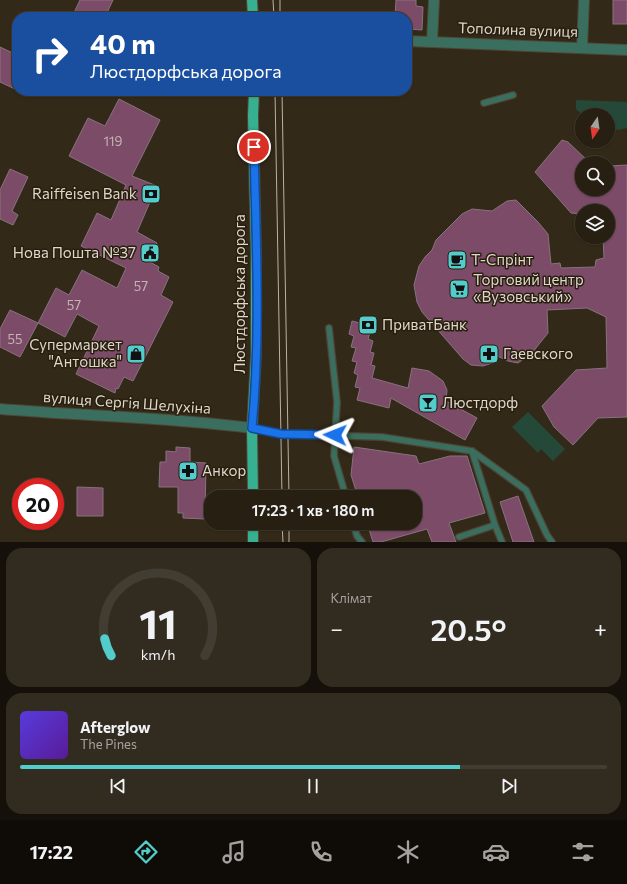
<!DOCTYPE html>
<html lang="uk">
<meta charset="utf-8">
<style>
body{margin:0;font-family:Commissioner,sans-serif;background:#322c20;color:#f1f3f6;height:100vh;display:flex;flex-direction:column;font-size:15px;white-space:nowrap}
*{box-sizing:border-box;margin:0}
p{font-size:13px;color:#a4a29f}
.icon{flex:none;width:22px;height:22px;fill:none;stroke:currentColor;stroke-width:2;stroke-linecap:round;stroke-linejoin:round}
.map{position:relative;height:542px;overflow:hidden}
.side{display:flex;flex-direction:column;gap:6px;padding:6px;background:#15110a;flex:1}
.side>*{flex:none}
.guide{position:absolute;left:12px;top:12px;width:400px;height:84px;border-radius:16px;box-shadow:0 1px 3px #0004,0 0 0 1px #423d32;background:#1a4fa0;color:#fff;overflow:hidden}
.needle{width:26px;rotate:193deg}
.controls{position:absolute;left:575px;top:108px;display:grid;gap:8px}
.controls a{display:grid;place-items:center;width:40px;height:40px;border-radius:50%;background:#261f12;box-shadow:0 1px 3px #0004,0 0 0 1px #423d32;font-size:20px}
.speed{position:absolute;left:12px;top:478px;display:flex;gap:8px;font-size:20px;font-weight:700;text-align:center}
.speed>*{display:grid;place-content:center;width:52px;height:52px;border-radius:50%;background:#261f12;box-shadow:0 1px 3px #0004,0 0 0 1px #423d32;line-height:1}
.speed .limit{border:6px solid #d22;background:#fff;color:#111}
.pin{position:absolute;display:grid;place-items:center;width:34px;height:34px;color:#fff;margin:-17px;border:2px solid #fff;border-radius:50%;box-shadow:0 1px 4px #0007}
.me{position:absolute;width:44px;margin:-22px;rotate:272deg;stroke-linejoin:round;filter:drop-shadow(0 0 3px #0008)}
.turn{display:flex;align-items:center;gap:14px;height:84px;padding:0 12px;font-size:18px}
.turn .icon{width:52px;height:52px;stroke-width:2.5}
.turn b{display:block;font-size:28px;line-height:34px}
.big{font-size:30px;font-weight:600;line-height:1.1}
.side .widget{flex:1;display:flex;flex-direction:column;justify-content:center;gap:6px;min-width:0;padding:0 14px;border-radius:16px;background:#322c20}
.side .dial{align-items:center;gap:0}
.dial svg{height:104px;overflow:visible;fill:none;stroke:#423d32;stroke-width:7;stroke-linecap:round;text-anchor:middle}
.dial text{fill:#f1f3f6;stroke:none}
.song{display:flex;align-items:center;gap:12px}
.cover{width:48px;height:48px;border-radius:6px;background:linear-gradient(135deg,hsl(250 70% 55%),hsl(270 70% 35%))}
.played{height:4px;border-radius:2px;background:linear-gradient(90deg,#52cdcc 75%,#423d32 75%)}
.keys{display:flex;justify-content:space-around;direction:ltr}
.heat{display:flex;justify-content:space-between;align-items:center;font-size:22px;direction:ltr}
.side .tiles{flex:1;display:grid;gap:6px;grid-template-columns:1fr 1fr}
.widget:last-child{grid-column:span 2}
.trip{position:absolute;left:204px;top:490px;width:218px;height:40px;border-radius:16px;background:#261f12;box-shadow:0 1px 3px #0004,0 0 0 1px #423d32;font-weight:600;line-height:40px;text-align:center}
.menu{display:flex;height:64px;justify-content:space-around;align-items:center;background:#0f0c07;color:#a4a29f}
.menu .icon{width:28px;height:28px}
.menu .current{color:#52cdcc}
.menu b{font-size:18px;color:#f1f3f6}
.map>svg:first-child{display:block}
.green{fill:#244939}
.building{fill:#7b4b68;stroke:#88727e}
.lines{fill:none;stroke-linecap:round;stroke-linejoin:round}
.lane-casing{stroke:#4e4535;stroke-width:8}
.street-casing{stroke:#4e4535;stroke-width:12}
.primary-casing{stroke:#4e4535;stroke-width:12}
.lane{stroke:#3a6e5e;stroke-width:5.5}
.street{stroke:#3a6e5e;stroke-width:10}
.primary{stroke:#36b090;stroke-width:10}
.tram{stroke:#bab2a6;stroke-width:1}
.route-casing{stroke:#114b97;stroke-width:10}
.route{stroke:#1a73e8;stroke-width:7}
.labels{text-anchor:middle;stroke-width:3;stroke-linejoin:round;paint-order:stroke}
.number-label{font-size:13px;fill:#c5b4b3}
.street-label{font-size:15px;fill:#ded7cc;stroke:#291f0e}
.poi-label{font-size:15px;fill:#ded7cc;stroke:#291f0e;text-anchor:start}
</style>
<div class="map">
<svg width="627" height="542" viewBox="0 0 627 542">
<rect width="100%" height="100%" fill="#332918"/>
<!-- green -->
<g class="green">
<polygon points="576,100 627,102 627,128 618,130 608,127 608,115 594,115 592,112 589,114 583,115 576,109"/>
<polygon points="528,412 565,449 553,461 541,449 538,453 512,427"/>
</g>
<!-- building -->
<g class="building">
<polygon points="80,0 113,0 105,17 72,17"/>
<polygon points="396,0 416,0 416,6 423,7 422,30 408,29 409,20 407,20 407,17 395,17"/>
<rect x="613" y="0" width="14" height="24"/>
<polygon points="0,47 17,55 17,90 0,82"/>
<polygon points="119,99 160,120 132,176 157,186 137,232 157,243 148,261 159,267 158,271 169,277 161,295 173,302 133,381 124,377 118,389 116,388 115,393 76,374 99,326 77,314 65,337 38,323 56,288 69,295 82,270 117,288 126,268 81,246 97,213 111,220 126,185 69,156 88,118 105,126"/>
<polygon points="562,140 568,142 590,163 582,163 582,189 608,189 608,166 627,165 627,417 598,418 573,445 554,427 542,406 576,370 607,368 606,317 587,308 547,310 548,333 532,353 518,363 508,361 493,354 492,363 483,366 471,365 463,359 422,312 417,302 414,285 419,266 425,257 432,250 436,240 462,214 472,209 492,211 507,201 516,200 538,222 548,234 551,264 560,263 561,268 595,267 596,260 604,258 603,237 608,237 608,211 582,211 582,214 571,213 535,172"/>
<polygon points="10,169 28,177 12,211 18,215 13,225 0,219 0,190"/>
<polygon points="10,310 38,323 20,357 0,347 0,329"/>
<polygon points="352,321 372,326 368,339 373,341 370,352 374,353 371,365 375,366 372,378 408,388 412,368 429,371 443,381 447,390 446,401 477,418 465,440 391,398 389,408 357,400 360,388 355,387 358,375 354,373 357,362 352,361 356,348 351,347 354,336 349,334"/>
<polygon points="176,447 190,448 190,462 206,463 205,519 183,518 183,513 178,513 178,487 159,487 160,462 166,462 166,451 176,452"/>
<polygon points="354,447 416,456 419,464 450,456 467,456 485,513 449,523 456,542 432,542 427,529 381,542 373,542 367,523 415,523 415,497 358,497 351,475"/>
<polygon points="77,487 103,488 103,516 77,516"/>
<polygon points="518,496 534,542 513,542 500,502"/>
</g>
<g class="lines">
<!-- lane casing -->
<g class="lane-casing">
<g id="lane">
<polyline points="484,103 513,95"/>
<polyline points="329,328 337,402 334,456 346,497"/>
<polyline points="252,428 281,434 382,437 472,451 526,490 547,535 552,542"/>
<polyline points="472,451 495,525 502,542"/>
<polyline points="353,523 357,536 362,542"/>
<polyline points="459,537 495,525"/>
</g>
</g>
<!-- street casing -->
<g class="street-casing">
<g id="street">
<polyline points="407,41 627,50"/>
<polyline points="432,42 434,0"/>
<polyline points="582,48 584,0"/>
<path d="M0,409c84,7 168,8 252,19"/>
</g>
</g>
<!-- primary casing -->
<g class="primary-casing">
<g id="primary">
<polyline points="252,0 253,17"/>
<polyline points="253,497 252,428 256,356 256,254 253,116 254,91"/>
<polyline points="253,523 253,542"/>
</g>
</g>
<!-- lane -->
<use href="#lane" class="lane"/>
<!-- street -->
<use href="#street" class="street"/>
<!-- primary -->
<use href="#primary" class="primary"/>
<!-- tram -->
<g class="tram">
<polyline points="273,0 274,17"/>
<polyline points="280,0 280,17"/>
<polyline points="275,91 282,497"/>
<polyline points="282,91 289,497"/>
<polyline points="282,523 283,542"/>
<polyline points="289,523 289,542"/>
</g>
</g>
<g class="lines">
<!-- route casing -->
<g class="route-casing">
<path id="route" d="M254,147c2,93 7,187 -2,281l29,6 54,1"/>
</g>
<!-- route -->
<use href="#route" class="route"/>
</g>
<!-- icons -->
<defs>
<g id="bank-square" transform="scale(1)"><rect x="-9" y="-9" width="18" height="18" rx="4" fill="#52cdcc" stroke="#291f0e"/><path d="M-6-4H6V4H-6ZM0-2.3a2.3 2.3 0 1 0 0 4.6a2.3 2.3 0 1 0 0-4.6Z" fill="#111"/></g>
<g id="civic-square" transform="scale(1)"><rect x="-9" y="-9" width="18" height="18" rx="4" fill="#52cdcc" stroke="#291f0e"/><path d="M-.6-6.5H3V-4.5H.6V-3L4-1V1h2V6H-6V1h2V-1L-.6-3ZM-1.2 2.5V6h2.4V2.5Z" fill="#111"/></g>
<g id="cafe-square" transform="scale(1)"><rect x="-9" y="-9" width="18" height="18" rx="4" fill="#52cdcc" stroke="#291f0e"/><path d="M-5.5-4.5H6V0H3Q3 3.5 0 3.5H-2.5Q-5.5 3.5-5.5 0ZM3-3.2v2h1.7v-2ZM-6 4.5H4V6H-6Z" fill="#111"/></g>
<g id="supermarket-square" transform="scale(1)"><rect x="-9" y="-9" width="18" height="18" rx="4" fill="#52cdcc" stroke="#291f0e"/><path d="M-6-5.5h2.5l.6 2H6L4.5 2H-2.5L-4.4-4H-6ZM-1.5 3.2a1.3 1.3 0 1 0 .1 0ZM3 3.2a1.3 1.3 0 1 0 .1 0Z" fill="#111"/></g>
<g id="shop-square" transform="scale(1)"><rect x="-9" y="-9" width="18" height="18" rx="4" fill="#52cdcc" stroke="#291f0e"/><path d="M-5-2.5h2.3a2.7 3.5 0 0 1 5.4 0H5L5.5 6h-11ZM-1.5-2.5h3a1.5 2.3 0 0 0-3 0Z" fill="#111"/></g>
<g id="pharmacy-square" transform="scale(1)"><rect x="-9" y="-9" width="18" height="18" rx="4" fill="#52cdcc" stroke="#291f0e"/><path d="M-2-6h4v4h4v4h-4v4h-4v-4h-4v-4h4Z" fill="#111"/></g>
<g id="bar-square" transform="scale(1)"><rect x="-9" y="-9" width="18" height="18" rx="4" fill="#52cdcc" stroke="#291f0e"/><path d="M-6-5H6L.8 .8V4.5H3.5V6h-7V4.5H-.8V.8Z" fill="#111"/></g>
</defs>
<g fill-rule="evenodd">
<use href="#bank-square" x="151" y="194"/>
<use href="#civic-square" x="150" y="253"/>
<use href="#cafe-square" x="457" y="260"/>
<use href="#supermarket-square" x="459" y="289"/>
<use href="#bank-square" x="368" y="325"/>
<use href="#shop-square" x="136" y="354"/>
<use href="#pharmacy-square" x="489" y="354"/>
<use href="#bar-square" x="428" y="403"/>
<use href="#pharmacy-square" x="188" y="471"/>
</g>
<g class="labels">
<!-- number labels -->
<g class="number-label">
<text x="113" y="146">119</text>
<text x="141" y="291">57</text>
<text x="74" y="310">57</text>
<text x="15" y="344">55</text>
</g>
<!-- street labels -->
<g class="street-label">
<text transform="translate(518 30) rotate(2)" y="5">Тополина вулиця</text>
<text transform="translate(240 294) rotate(-90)" y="5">Люстдорфська дорога</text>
<text transform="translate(127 403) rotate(4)" y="5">вулиця Сергія Шелухіна</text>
</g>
<!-- poi labels -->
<g class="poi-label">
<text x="137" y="199" text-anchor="end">Raiffeisen Bank</text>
<text x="136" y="258" text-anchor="end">Нова Пошта №37</text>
<text x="471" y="265">Т-Спрінт</text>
<text x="473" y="285">Торговий центр<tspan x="473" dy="17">«Вузовський»</tspan></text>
<text x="382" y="330">ПриватБанк</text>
<text x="122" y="350" text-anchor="end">Супермаркет<tspan x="122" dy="17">"Антошка"</tspan></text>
<text x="503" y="359">Гаевского</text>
<text x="442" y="408">Люстдорф</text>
<text x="202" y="476">Анкор</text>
</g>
</g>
</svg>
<div class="controls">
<a><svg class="needle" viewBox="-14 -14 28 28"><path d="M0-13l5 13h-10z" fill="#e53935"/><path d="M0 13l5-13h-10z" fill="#a4a29f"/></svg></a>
<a><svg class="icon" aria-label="search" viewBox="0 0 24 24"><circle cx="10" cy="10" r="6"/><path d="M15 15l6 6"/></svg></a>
<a><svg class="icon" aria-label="layers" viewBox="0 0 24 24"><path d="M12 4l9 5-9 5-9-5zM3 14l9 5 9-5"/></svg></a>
</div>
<div class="speed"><div class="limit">20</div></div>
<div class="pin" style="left:254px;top:147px;background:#d93025"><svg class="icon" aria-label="arrive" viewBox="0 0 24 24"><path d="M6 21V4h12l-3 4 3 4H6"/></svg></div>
<svg class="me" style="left:335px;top:435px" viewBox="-20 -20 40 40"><path d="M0-17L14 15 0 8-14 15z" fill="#1a73e8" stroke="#fff" stroke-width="4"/></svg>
<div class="trip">17:23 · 1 хв · 180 m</div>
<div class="guide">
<div class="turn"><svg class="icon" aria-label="right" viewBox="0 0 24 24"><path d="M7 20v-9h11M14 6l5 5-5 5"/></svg><div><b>40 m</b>Люстдорфська дорога</div></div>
</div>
</div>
<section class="side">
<div class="tiles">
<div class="widget dial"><svg viewBox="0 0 100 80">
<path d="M14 69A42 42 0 1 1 86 69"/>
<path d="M14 69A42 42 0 0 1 9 56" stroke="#52cdcc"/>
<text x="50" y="56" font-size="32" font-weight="700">11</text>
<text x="50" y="72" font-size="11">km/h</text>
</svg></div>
<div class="widget"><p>Клімат</p>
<div class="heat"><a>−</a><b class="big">20.5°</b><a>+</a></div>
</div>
<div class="widget">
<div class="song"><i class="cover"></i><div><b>Afterglow</b><p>The Pines</p></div></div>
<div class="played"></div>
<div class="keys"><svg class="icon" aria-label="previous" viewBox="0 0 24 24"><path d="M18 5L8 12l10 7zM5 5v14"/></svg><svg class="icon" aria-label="pause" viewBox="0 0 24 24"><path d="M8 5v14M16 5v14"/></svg><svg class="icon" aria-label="next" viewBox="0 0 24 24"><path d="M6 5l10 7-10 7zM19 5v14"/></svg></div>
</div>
</div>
</section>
<nav class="menu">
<b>17:22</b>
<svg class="icon current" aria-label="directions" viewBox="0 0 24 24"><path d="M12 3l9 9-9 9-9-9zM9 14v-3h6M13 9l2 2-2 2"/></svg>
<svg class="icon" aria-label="music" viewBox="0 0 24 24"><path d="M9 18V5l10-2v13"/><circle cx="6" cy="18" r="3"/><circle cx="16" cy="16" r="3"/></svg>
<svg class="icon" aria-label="phone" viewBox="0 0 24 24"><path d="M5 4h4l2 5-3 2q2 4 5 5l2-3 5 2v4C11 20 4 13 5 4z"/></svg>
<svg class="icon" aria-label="climate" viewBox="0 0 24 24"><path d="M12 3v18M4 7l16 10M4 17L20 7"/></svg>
<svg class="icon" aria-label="car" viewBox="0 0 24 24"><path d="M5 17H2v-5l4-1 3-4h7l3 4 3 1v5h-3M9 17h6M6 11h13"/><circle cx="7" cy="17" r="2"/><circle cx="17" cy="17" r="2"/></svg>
<svg class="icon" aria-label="filters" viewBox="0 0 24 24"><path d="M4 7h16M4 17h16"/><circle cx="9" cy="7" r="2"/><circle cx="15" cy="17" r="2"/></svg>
</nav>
